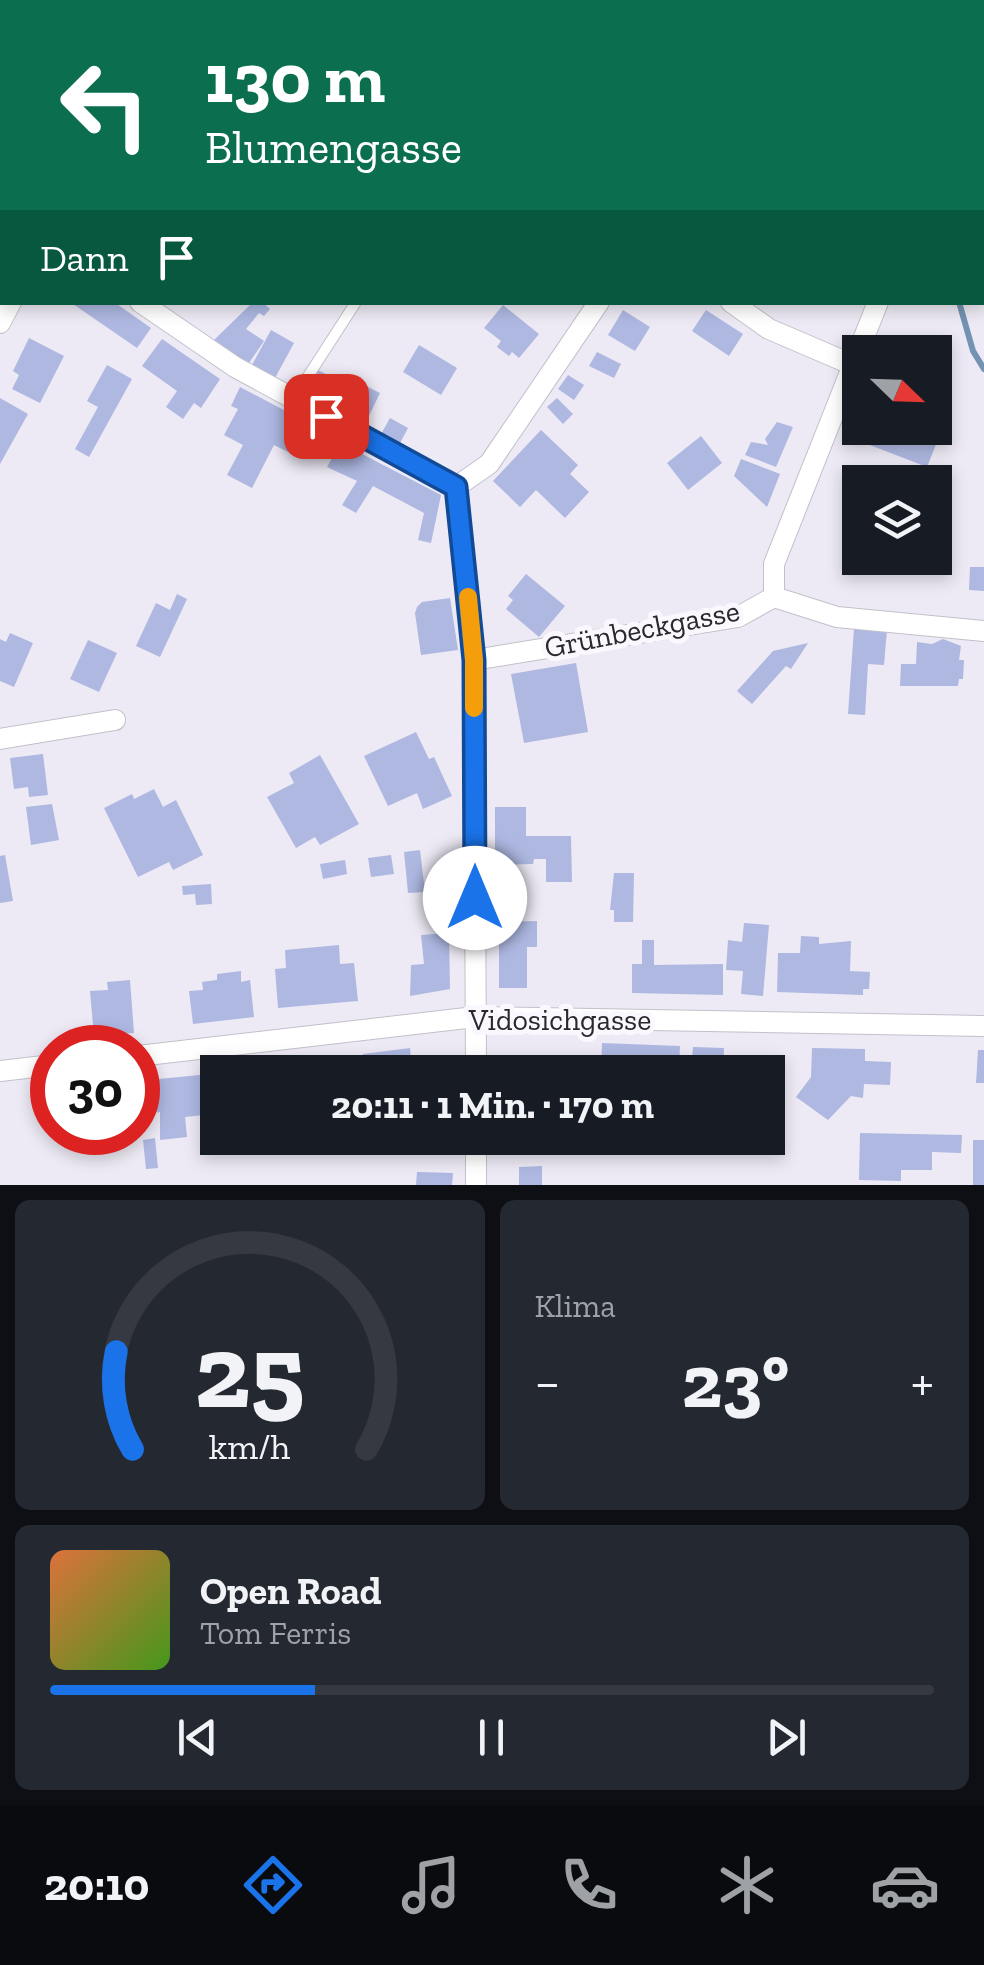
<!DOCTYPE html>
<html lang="de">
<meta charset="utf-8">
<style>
body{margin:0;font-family:"Zilla Slab",serif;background:#242831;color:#f1f3f6;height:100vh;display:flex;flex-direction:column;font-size:38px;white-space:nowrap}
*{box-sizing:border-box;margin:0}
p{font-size:32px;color:#9ea1a6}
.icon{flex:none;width:55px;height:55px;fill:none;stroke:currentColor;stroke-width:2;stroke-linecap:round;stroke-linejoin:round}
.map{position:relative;height:1185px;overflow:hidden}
.details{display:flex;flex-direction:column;gap:15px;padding:15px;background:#0d0f14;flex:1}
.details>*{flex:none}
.banner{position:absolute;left:0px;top:0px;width:985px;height:305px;box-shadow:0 5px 15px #0003;background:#0b6e4f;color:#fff;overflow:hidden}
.needle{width:65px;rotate:113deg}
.fabs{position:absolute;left:842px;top:335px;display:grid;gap:20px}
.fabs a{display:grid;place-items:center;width:110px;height:110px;border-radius:0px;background:#171b24;box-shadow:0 5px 15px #0003;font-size:50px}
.speed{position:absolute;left:30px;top:1025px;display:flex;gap:20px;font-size:50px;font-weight:700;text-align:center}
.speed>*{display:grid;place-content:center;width:130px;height:130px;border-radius:50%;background:#171b24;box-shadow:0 5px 15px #0003;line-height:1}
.speed .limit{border:15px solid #d22;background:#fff;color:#111}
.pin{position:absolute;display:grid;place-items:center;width:85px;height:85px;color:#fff;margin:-42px;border-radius:20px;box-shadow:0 5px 15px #0006}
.me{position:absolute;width:110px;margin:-55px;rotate:0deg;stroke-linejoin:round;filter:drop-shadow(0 0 8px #0008)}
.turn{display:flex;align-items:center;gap:35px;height:210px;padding:0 40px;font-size:45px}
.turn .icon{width:130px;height:130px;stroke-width:2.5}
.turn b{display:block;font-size:70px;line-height:85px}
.then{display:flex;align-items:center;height:95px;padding:0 40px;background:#0003;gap:20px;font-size:38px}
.big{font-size:75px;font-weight:700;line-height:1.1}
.details .tile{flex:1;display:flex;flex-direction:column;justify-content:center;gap:15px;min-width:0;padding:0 35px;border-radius:15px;background:#242831}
.details .dial{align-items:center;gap:0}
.dial svg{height:260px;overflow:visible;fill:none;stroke:#363941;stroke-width:7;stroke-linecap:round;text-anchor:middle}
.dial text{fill:#f1f3f6;stroke:none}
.song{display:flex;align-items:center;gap:30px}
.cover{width:120px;height:120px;border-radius:15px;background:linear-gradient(135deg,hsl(20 70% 55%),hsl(100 70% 35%))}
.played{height:10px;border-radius:5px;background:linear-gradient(90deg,#1a73e8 30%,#363941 30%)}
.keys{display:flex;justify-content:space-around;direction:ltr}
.heat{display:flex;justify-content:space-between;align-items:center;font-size:55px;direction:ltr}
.details .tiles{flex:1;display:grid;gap:15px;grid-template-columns:1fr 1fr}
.tile:last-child{grid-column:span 2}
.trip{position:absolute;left:200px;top:1055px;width:585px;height:100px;border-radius:0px;background:#171b24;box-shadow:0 5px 15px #0003;font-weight:700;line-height:100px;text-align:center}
.menu{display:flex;height:160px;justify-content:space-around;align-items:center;background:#090b0e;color:#9ea1a6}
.menu .icon{width:70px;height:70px}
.menu .selected{color:#1a73e8}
.menu b{font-size:45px;color:#f1f3f6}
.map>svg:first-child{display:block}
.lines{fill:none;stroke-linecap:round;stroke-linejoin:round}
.stream{stroke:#7492b2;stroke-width:6}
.building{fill:#aeb8e1}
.lane-casing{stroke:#c2c0ca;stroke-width:12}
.street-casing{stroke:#c2c0ca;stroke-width:22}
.lane{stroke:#fff;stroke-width:10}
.street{stroke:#fff;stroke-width:20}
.route-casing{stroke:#114b97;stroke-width:25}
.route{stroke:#1a73e8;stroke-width:18}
.slow{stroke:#f59e0b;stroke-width:18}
.labels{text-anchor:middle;stroke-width:10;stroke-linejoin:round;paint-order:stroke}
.street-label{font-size:30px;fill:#29282c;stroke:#faf8fe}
</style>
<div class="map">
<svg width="984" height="1185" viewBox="0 0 984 1185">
<rect width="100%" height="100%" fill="#edeaf5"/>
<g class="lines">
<!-- stream -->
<polyline class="stream" points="959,302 973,351 984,369"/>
</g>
<!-- building -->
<g class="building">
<polygon points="70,302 114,302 151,328 137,348"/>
<polygon points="253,302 262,302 270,309 264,316 259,313 246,329 264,341 247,366 213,341"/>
<polygon points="503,305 539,334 519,358 512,352 509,356 497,347 501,341 484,328"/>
<polygon points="623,310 650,327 635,351 608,335"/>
<polygon points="706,310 743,334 729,356 692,331"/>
<polygon points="271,330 294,343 275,378 252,365"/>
<polygon points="29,338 64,356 40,403 12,389 19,375 13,371"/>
<polygon points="162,339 220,379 201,408 194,403 183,419 166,407 177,391 142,366"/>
<polygon points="419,345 457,368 441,395 403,372"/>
<polygon points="597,352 621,364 614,378 589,366"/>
<polygon points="107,365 132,379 89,457 75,449 98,407 87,401"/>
<polygon points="318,370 349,386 352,379 380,393 365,424 306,394"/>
<polygon points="568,375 584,385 574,400 558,389"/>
<polygon points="240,387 316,427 300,458 274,445 252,488 227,475 243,445 224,435 238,409 231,406"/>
<polygon points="0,398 28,414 0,464"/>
<polygon points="557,398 573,414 563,424 547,407"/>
<polygon points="390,418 408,428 399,445 380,436"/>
<polygon points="777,422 793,427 776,467 745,455 751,442 768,445 765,439"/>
<polygon points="868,428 891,428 888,435 909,443 912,433 937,442 927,467 862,442"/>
<polygon points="541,430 578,465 570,474 589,492 565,518 536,490 520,507 493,481"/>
<polygon points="701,436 722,463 688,490 667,463"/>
<polygon points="341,443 441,495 431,543 418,540 424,513 373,486 356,513 342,505 357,481 327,467"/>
<polygon points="741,459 780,474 767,507 734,476"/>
<polygon points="970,567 984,567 984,591 969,590"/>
<polygon points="526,574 565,606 539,637 506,609 513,600 508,596"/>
<polygon points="177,594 187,599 160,657 136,646 156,603 170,610"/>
<polygon points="450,598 458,650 421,655 415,613 417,607 422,602"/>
<polygon points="854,628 887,630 884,665 868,664 865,715 848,714"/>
<polygon points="10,633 33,643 14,687 0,681 0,639 6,642"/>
<polygon points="943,639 961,646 959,660 964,660 963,679 959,679 958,686 900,686 901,664 916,664 917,642 932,644"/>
<polygon points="88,640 117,653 99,692 70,679"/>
<polygon points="808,643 791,669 786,666 752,704 737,691 773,651"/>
<polygon points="576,663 588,732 524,743 511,674"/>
<polygon points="416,732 429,759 434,757 452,796 423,809 417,793 388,806 364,756"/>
<polygon points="43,754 48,795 29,797 28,787 14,789 10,758"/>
<polygon points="320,755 359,824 320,845 315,837 296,848 267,797 294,783 289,773"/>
<polygon points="154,789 163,807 176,800 203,855 173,870 169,862 138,877 104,808 132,794 134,799"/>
<polygon points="52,804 59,840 31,845 26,807"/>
<polygon points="495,807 526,807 526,836 571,836 572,882 546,882 546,859 534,859 533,864 495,865"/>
<polygon points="420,850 425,892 408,893 404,852"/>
<polygon points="5,855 13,901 0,903 0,856"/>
<polygon points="391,855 394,874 371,877 368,858"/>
<polygon points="345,860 347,874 323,879 320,864"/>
<polygon points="614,873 634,873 633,922 614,922 614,910 610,910"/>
<polygon points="211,884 212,904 196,905 195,894 183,895 182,886"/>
<polygon points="537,921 537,947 527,947 527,988 499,988 499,922"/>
<polygon points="744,923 769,925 763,996 741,994 743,971 726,970 728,940 742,942"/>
<polygon points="449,933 450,989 410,996 411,965 424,964 421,935"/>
<polygon points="801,936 819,937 819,944 851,941 850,971 870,972 869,989 863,989 863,995 777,992 778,953 800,953"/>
<polygon points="642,940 654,940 654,965 723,964 723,995 632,993 632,964 642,964"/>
<polygon points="339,945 340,964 354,963 358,1001 278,1008 275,969 286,968 285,950"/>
<polygon points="241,971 241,982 250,980 254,1017 193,1024 189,991 203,990 202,982 217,980 217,974"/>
<polygon points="130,980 134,1033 94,1036 90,991 108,990 107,982"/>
<polygon points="602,1043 680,1046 679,1068 661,1068 661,1072 601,1072"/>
<polygon points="693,1047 724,1048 723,1072 691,1072"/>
<polygon points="410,1048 412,1072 365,1072 363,1054"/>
<polygon points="812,1048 865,1049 865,1061 891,1062 890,1085 864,1084 863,1098 851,1096 828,1120 796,1097 811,1077"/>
<polygon points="978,1050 984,1050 984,1083 976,1083"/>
<polygon points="309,1064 310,1072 253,1072 253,1070"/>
<polygon points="558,1066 558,1072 503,1072 503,1067"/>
<polygon points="209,1074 211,1098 202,1098 204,1115 185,1117 187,1137 160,1140 160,1112 143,1114 139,1081"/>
<polygon points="860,1133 962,1135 961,1153 932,1152 932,1170 901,1170 901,1181 859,1180"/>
<polygon points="155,1138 158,1168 146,1169 143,1140"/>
<polygon points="274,1138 300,1138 301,1140 275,1143"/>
<rect x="973" y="1140" width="11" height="45"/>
<polygon points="542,1166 542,1185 519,1185 519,1167"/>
<polygon points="417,1172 453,1173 452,1185 416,1185"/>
</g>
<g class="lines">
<!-- lane casing -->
<g class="lane-casing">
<g id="lane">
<polyline points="570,2 571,0"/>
<polyline points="294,398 356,302"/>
</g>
</g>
<!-- street casing -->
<g class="street-casing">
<g id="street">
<polyline points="820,0 828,2"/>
<polyline points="187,2 188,0"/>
<polyline points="982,29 984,26"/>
<polyline points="982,54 984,55"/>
<polyline points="0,206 2,208"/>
<polyline points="140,302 235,367 456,487 489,464 599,302"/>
<polyline points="731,302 769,329 853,365"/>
<polyline points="0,323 11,302"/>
<polyline points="456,487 474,660 476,1072"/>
<polyline points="774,597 774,564 878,302"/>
<polyline points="474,660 738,617 774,597 837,617 984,631"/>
<polyline points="0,739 115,720"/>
<polyline points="138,1056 475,1017 984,1026"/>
<polyline points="0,1071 52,1065"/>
<polyline points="476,1138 476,1185"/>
</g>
</g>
<!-- lane -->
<use href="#lane" class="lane"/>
<!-- street -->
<use href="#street" class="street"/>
</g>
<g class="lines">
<!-- route casing -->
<g class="route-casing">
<polyline id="route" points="326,416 456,487 474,660 475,898"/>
</g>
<!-- route -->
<use href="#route" class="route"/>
<!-- slow -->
<polyline class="slow" points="468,597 474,660 474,708"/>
</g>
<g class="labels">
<!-- street labels -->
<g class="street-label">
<text transform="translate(642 629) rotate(-11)" y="10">Grünbeckgasse</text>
<text x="560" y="1030">Vidosichgasse</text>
</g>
</g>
</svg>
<div class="fabs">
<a><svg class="needle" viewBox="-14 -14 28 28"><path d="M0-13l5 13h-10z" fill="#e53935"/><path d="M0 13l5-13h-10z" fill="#9ea1a6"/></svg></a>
<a><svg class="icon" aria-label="layers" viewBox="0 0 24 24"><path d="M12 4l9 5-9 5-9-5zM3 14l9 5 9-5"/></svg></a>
</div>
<div class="speed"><div class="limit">30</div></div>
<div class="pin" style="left:326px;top:416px;background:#d93025"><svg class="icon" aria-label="arrive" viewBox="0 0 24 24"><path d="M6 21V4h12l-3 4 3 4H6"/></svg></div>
<svg class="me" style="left:475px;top:898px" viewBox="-20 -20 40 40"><circle r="19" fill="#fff"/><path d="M0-13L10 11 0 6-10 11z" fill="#1a73e8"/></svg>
<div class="trip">20:11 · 1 Min. · 170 m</div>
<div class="banner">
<div class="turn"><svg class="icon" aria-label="left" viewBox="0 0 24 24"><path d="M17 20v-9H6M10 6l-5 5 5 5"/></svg><div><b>130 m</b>Blumengasse</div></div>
<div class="then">Dann<svg class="icon" aria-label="arrive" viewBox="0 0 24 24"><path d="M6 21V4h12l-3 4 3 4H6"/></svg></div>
</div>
</div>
<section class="details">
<div class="tiles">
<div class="tile dial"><svg viewBox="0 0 100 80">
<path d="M14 69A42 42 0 1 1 86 69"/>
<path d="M14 69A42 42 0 0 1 9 39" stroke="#1a73e8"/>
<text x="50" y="56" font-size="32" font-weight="700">25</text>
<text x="50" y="72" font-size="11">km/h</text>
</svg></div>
<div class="tile"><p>Klima</p>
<div class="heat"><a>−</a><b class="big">23°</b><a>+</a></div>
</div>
<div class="tile">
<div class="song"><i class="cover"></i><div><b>Open Road</b><p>Tom Ferris</p></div></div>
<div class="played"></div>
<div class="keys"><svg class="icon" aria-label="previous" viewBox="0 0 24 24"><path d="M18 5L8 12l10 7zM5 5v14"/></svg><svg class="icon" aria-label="pause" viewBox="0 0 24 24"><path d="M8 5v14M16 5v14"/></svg><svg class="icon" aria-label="next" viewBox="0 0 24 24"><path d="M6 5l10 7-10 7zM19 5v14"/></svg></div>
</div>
</div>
</section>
<nav class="menu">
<b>20:10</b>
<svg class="icon selected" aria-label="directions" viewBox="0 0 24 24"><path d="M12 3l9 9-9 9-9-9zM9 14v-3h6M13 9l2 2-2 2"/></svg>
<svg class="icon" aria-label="music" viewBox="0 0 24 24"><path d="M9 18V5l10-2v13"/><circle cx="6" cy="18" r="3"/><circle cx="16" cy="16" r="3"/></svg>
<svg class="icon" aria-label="phone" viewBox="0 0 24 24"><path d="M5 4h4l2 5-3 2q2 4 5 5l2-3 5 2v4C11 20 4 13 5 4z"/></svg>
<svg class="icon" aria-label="climate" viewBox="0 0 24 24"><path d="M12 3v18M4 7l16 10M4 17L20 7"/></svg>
<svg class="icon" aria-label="car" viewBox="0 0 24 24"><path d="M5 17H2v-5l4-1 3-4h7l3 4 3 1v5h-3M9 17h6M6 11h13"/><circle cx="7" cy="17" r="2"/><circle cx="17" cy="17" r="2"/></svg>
</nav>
